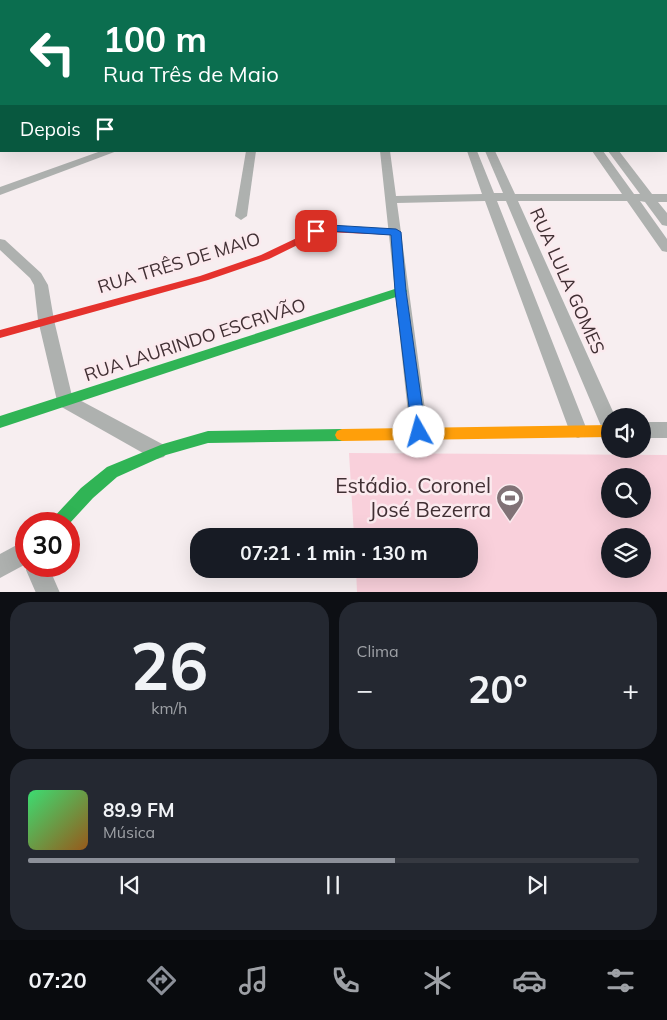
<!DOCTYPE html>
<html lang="pt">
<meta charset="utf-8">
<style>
body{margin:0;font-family:Mulish,sans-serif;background:#242831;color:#f1f3f6;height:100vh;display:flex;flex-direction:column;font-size:19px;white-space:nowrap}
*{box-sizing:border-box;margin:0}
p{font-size:16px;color:#9ea1a6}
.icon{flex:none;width:28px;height:28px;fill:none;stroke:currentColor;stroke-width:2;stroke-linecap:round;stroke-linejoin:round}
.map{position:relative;height:592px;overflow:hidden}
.panel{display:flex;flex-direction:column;gap:10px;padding:10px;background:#0d0f14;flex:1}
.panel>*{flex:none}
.guide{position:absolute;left:0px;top:0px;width:668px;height:152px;box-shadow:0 5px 20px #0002;background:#0b6e4f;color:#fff;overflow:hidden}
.fabs{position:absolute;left:601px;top:408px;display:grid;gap:10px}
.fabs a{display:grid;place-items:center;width:50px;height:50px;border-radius:50%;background:#171b24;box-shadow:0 5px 20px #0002;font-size:25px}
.speed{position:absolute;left:15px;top:512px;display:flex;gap:10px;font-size:25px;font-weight:700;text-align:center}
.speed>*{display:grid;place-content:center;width:65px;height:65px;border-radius:50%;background:#171b24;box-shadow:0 5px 20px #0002;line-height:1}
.speed .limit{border:8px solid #d22;background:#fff;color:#111}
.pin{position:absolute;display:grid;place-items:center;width:42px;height:42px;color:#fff;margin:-21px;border-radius:10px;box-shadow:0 2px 8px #0006}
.me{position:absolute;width:55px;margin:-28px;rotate:353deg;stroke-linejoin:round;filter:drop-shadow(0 0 4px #0008)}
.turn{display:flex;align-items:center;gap:18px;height:105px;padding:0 20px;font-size:22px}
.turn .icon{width:65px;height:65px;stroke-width:2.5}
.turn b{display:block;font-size:35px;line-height:42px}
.then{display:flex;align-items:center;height:48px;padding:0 20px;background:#0003;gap:10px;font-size:19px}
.big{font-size:38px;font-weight:700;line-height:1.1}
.panel .card{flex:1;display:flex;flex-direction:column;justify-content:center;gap:8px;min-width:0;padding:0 18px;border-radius:20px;background:#242831}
.panel .dial{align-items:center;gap:0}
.dial b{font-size:65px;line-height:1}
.song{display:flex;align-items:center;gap:15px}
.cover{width:60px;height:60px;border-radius:8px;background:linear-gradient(135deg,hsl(140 70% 55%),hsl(30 70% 35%))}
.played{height:5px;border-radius:2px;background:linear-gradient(90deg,#8c9099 60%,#363941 60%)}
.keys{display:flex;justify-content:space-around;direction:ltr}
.heat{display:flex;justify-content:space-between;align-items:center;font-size:28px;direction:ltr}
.panel .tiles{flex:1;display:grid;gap:10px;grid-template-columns:1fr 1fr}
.card:last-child{grid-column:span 2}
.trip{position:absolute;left:190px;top:528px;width:288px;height:50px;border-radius:20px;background:#171b24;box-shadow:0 5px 20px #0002;font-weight:700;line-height:50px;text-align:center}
.tabs{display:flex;height:80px;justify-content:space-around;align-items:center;background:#090b0e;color:#9ea1a6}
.tabs .icon{width:35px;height:35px}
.tabs .selected{color:#8c9099}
.tabs b{font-size:22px;color:#f1f3f6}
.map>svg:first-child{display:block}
.green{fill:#f9d0db;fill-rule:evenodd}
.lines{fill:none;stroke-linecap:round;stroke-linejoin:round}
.street{fill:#aeb1af;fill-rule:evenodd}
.fast{fill:#30b455;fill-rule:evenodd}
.slow{fill:#ff9f0a;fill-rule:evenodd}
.jam{fill:#e5322d;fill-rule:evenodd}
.wall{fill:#96868a}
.building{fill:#ae9ca1;stroke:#7a6d71}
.route{fill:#1a73e8;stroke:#114b97}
.labels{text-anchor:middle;stroke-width:5;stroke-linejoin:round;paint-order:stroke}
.street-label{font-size:18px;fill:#413034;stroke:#fbeaee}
.near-poi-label{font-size:21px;fill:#413034;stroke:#fbeaee;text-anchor:end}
</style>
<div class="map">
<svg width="667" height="593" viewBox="0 0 667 593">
<rect width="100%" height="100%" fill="#f7eef0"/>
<!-- green -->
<path class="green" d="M349,453l318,2v137h-310l-1,-23h113v-33h-115zM642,476v33h-32v-33zM642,536v33h-32v-33z"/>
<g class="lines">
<!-- street -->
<g class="street">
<rect x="280" y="0" width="6" height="1"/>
<polygon points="410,0 416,0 417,1 411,1"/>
<rect x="422" y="0" width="6" height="1"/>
<polygon points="615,0 622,0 623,1 616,1"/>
<rect x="666" y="29" width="1" height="5"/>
<rect x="0" y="35" width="1" height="4"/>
<rect x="666" y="61" width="1" height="4"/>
<polygon points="1,86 1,92 0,93 0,87"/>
<rect x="0" y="115" width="1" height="6"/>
<rect x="666" y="115" width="1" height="7"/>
<polygon points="101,151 117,151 0,195 0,187"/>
<polygon points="246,151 256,151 247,216 241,220 235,216"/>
<polygon points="380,151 390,151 396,196 482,194 467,151 477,151 494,193 503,193 485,151 495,151 515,194 622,194 592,151 603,151 634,194 640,194 608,151 619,151 652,194 667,194 667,202 658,202 667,213 667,226 662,225 645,202 640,201 667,239 667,252 662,251 627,201 518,201 615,416 610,416 610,434 603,431 601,426 506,201 497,201 587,430 585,435 578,438 571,435 485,201 397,203 428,432 426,437 419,440 412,437 410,432"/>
<polygon points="0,239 5,240 41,273 48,285 54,320 72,396 164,445 167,451 164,457 157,459 150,457 58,405 38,320 34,285 30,278 0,250"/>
<rect x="642" y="422" width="25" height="16"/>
<polygon points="26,540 26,564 0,578 0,554"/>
<polygon points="27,566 50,566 50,570 60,593 36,593 26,570"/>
</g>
<!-- fast -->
<g class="fast">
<rect x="0" y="9" width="1" height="2"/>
<polygon points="401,287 405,288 407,291 405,294 0,428 0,416"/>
<polygon points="342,429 347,431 349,435 347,439 342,441 208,443 166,455 117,477 93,498 69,524 50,524 52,519 81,488 107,467 163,444 208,431"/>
</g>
<!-- slow -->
<polygon class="slow" points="610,425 610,437 342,441 337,439 335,435 337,431 342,429"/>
<!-- jam -->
<polygon class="jam" points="322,226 396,229 401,232 396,235 324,232 269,259 208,280 0,338 0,330 200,276 261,255"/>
</g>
<!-- wall -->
<polygon class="wall" points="627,0 667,0 667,25 666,25 666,1 628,1"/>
<!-- building -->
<g class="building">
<rect x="310" y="0" width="17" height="1"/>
<rect x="384" y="0" width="18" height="1"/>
<polygon points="470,0 556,0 556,1 468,1"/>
<polygon points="633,0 667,0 666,0 666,1 634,1"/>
<polygon points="666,2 667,4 667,19 666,19"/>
</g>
<!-- route -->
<polygon class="route" points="330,225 396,229 401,232 406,291 426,432 424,437 414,437 412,432 395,291 391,235 330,231 316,234 311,231"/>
<!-- icons -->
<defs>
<g id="stadium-pin" transform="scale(1.4375)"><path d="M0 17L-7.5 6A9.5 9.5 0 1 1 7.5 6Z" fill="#817276" stroke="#fbeaee"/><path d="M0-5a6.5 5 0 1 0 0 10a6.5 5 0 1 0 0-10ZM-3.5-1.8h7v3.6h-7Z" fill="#fff"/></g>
</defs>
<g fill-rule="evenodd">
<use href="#stadium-pin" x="510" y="498"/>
</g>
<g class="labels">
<!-- street labels -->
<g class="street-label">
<text transform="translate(179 263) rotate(-17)" y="6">RUA TRÊS DE MAIO</text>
<text transform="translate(567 281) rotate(66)" y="6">RUA LULA GOMES</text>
<text transform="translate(195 340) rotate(-18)" y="6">RUA LAURINDO ESCRIVÃO</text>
</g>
<!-- near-poi labels -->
<g class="near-poi-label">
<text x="491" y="493">Estádio. Coronel<tspan x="491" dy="24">José Bezerra</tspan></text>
</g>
</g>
</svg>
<div class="fabs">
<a><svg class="icon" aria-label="sound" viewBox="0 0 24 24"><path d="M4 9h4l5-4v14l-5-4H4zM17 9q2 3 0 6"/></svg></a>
<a><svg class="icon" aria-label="search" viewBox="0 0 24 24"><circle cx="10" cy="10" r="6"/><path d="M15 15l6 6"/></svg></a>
<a><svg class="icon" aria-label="layers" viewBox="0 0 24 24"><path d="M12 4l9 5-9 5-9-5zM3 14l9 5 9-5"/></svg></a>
</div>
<div class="speed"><div class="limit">30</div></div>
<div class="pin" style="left:316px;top:231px;background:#d93025"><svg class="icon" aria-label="arrive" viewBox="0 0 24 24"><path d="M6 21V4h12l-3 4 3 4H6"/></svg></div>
<svg class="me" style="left:419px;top:432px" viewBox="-20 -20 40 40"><circle r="19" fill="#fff"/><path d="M0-13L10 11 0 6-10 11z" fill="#1a73e8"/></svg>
<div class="trip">07:21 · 1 min · 130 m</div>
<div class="guide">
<div class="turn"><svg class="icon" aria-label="left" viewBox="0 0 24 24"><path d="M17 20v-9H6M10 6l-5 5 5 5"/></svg><div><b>100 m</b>Rua Três de Maio</div></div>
<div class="then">Depois<svg class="icon" aria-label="arrive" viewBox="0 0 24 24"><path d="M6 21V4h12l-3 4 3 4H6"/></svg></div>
</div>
</div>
<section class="panel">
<div class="tiles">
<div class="card dial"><b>26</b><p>km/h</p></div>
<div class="card"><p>Clima</p>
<div class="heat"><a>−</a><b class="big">20°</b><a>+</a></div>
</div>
<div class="card">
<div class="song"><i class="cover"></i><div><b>89.9 FM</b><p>Música</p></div></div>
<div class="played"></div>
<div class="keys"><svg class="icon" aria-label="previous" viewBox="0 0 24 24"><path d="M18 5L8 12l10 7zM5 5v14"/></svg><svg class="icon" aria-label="pause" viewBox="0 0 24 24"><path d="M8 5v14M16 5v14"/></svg><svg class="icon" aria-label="next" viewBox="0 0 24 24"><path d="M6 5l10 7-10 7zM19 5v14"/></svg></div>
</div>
</div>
</section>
<nav class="tabs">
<b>07:20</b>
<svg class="icon selected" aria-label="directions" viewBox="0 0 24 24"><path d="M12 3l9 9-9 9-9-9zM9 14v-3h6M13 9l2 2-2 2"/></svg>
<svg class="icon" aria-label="music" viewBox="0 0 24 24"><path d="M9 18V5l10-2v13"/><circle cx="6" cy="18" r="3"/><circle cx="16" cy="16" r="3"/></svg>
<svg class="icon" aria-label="phone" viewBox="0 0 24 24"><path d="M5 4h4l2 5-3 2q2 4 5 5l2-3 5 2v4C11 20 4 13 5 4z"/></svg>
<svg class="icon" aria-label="climate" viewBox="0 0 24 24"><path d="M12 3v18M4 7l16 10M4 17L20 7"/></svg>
<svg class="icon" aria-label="car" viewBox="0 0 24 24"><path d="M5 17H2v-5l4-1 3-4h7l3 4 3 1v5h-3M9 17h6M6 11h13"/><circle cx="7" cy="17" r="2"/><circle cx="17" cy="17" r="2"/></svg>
<svg class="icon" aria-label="filters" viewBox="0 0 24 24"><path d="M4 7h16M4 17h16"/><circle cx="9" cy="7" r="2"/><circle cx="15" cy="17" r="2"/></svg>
</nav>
